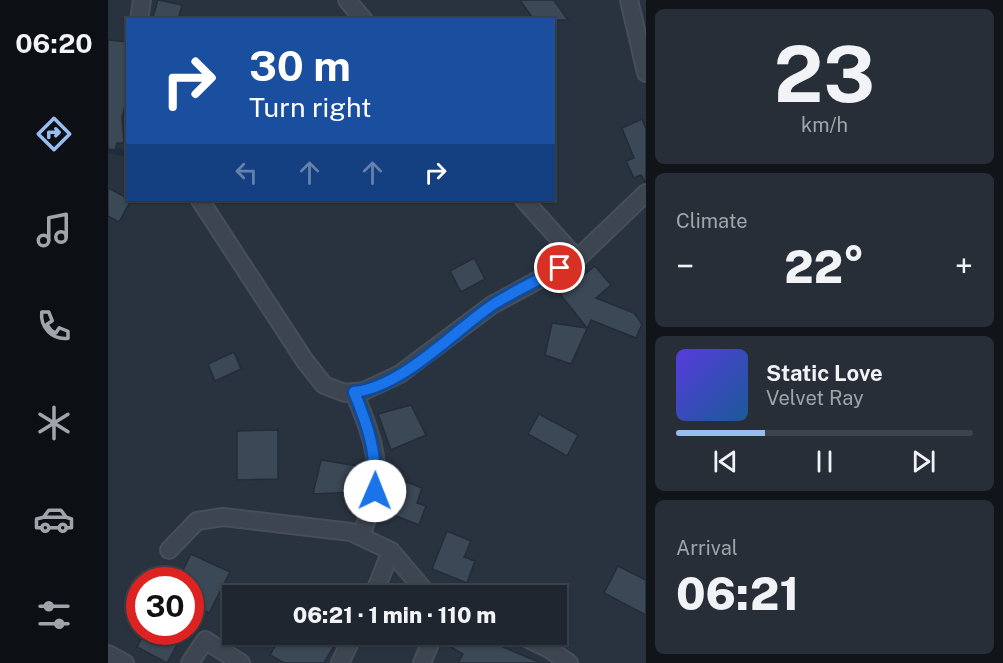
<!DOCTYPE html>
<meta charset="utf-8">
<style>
body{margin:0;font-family:"Public Sans",sans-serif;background:#272e38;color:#f1f3f6;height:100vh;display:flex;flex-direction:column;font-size:22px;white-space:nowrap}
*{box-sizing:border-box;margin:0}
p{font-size:20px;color:#a1a5ab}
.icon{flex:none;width:33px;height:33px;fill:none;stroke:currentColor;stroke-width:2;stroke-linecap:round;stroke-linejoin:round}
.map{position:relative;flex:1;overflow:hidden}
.sheet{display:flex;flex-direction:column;gap:9px;padding:9px;background:#11151a;width:357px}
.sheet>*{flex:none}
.guide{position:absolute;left:18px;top:18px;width:429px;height:183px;border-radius:0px;box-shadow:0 2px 4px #0004,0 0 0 2px #3c434c;background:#1a4fa0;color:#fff;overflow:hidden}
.speed{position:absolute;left:18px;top:567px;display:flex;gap:12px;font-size:30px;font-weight:700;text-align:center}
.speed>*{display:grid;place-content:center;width:78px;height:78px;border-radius:50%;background:#1f2630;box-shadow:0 2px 4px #0004,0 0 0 2px #3c434c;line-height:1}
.speed .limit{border:9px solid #d22;background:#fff;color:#111}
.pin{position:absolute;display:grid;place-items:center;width:51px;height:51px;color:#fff;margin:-26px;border:3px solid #fff;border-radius:50%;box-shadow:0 2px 6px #0007}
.me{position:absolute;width:66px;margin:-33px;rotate:1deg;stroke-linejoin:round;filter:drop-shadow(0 0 4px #0008)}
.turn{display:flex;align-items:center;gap:21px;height:126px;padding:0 24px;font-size:27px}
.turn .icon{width:78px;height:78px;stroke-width:2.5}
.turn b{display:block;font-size:42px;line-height:51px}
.lanes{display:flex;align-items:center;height:57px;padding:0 24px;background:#0003;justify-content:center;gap:30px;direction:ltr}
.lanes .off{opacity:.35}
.big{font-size:45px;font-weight:800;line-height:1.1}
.sheet .tile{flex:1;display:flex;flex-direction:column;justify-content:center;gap:9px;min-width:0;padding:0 21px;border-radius:9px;background:#272e38}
.sheet .dial{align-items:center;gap:0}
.dial b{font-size:78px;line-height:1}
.song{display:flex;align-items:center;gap:18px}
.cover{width:72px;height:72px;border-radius:9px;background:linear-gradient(135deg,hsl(250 70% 55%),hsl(210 70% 35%))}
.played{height:6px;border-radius:3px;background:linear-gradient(90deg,#98bdf1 30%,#3c434c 30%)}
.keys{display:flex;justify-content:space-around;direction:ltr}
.heat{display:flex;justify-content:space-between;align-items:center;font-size:33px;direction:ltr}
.trip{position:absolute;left:114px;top:585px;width:345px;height:60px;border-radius:0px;background:#1f2630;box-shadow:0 2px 4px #0004,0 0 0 2px #3c434c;font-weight:800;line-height:60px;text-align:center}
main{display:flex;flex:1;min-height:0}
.menu{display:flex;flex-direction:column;width:108px;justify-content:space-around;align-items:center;background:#0c0f13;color:#a1a5ab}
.menu .icon{width:42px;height:42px}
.menu .current{color:#98bdf1}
.menu b{font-size:27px;color:#f1f3f6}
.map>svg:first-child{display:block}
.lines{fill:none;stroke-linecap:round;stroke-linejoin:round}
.stream{stroke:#1c2b3e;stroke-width:6}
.building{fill:#3b4856;stroke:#232c38;stroke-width:1.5}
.street-casing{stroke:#464e5a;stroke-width:20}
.street{stroke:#3d4550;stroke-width:16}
.route-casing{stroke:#114b97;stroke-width:15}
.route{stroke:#1a73e8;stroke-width:10}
</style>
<main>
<nav class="menu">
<b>06:20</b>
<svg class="icon current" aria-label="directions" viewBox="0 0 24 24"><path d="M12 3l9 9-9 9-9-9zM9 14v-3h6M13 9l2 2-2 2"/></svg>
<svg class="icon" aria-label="music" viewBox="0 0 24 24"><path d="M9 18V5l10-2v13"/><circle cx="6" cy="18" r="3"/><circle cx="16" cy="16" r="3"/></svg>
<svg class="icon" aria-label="phone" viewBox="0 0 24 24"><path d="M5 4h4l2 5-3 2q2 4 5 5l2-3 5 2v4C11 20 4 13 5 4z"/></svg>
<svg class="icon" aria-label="climate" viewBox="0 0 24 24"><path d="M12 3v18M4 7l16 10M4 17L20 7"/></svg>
<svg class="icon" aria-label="car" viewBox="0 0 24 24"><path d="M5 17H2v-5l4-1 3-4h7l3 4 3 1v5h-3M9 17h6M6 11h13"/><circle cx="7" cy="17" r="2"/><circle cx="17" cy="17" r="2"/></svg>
<svg class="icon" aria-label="filters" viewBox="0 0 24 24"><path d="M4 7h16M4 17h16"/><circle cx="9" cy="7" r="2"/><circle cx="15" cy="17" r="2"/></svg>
</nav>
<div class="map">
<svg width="538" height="663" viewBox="0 0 538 663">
<rect width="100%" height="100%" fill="#293340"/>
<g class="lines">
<!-- stream -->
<polyline class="stream" points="0,150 20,154"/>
</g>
<!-- building -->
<g class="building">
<polygon points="50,0 74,5 70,20 44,20"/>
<polygon points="412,0 446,0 460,20 426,20"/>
<polygon points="0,40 20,42 20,92 14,118 16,143 9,143 7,150 0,149"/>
<polygon points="534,119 538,129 538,183 533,175 526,178 518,161 526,158 514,128"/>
<polygon points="0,188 23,200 11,222 0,216"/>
<polygon points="366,258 377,279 353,292 342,271"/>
<polygon points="487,266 503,285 488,298 526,313 534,324 528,338 483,320 463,364 437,355 444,323 479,328 452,294"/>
<polygon points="126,352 133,369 107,381 100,364"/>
<polygon points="303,405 318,435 283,450 270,414"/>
<polygon points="431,414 470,435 459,456 420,434"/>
<polygon points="170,430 170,479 129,480 129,431"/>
<polygon points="213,460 250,466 249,492 205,494"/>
<polygon points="286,477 314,488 309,503 318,506 311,525 273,510"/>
<polygon points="339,531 363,541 356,557 367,561 359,583 324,569"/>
<polygon points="83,554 122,572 101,613 82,604 82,580 70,580"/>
<polygon points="510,566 538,580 538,615 496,593"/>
<polygon points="37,632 76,632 59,663 29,647"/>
<polygon points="174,634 233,634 216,663 176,663 162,655"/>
<polygon points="350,634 384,634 393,640 390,645 433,663 350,663 355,654 343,647"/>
</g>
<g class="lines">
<!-- street casing -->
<g class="street-casing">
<g id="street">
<polyline points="239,0 256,20"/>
<polyline points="521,0 538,73"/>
<polyline points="31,20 34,0"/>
<polyline points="92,200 197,361 216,385 237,393 256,391 292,374 384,305 469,259 538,193"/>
<polyline points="416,200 469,259"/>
<path d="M246,392c13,32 27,64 21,100 -3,15 -9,30 -14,44"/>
<polyline points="61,550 89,521 115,517 243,532 283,551 265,596"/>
<polyline points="283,551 321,596"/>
<polyline points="410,634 441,649 461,663"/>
<polyline points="0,654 17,663"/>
<polyline points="82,663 97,640 133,663"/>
<polyline points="232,663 246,634"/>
<polyline points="314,663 326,634"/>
</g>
</g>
<!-- street -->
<use href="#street" class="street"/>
</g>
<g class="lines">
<!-- route casing -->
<g class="route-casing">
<path id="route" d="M267,491c1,-40 -6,-63 -21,-99 48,-5 98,-59 137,-86 21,-14 46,-25 69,-38"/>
</g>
<!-- route -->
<use href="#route" class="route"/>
</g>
</svg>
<div class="speed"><div class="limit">30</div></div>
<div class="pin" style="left:452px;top:268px;background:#d93025"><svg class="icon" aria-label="arrive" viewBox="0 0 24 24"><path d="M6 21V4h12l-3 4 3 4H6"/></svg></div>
<svg class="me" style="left:267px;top:491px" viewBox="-20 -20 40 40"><circle r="19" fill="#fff"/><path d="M0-13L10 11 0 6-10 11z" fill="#1a73e8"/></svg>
<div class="trip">06:21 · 1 min · 110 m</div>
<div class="guide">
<div class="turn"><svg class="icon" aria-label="right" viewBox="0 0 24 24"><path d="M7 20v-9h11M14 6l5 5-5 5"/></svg><div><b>30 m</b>Turn right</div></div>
<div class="lanes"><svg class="icon off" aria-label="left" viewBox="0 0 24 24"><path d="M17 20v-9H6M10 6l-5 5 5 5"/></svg><svg class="icon off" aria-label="ahead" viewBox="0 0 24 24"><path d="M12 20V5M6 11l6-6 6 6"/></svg><svg class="icon off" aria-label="ahead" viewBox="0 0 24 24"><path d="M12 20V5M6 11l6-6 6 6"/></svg><svg class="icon" aria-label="right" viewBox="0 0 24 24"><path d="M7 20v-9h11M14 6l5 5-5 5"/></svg></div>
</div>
</div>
<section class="sheet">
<div class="tile dial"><b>23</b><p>km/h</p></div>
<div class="tile"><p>Climate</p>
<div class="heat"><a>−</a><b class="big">22°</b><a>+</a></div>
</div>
<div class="tile">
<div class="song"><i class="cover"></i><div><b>Static Love</b><p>Velvet Ray</p></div></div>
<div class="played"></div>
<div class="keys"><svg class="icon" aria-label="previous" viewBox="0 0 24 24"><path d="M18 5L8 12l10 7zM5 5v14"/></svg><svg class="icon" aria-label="pause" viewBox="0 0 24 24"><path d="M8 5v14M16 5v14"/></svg><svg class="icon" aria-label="next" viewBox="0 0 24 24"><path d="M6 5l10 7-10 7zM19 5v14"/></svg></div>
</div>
<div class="tile"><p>Arrival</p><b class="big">06:21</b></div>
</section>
</main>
